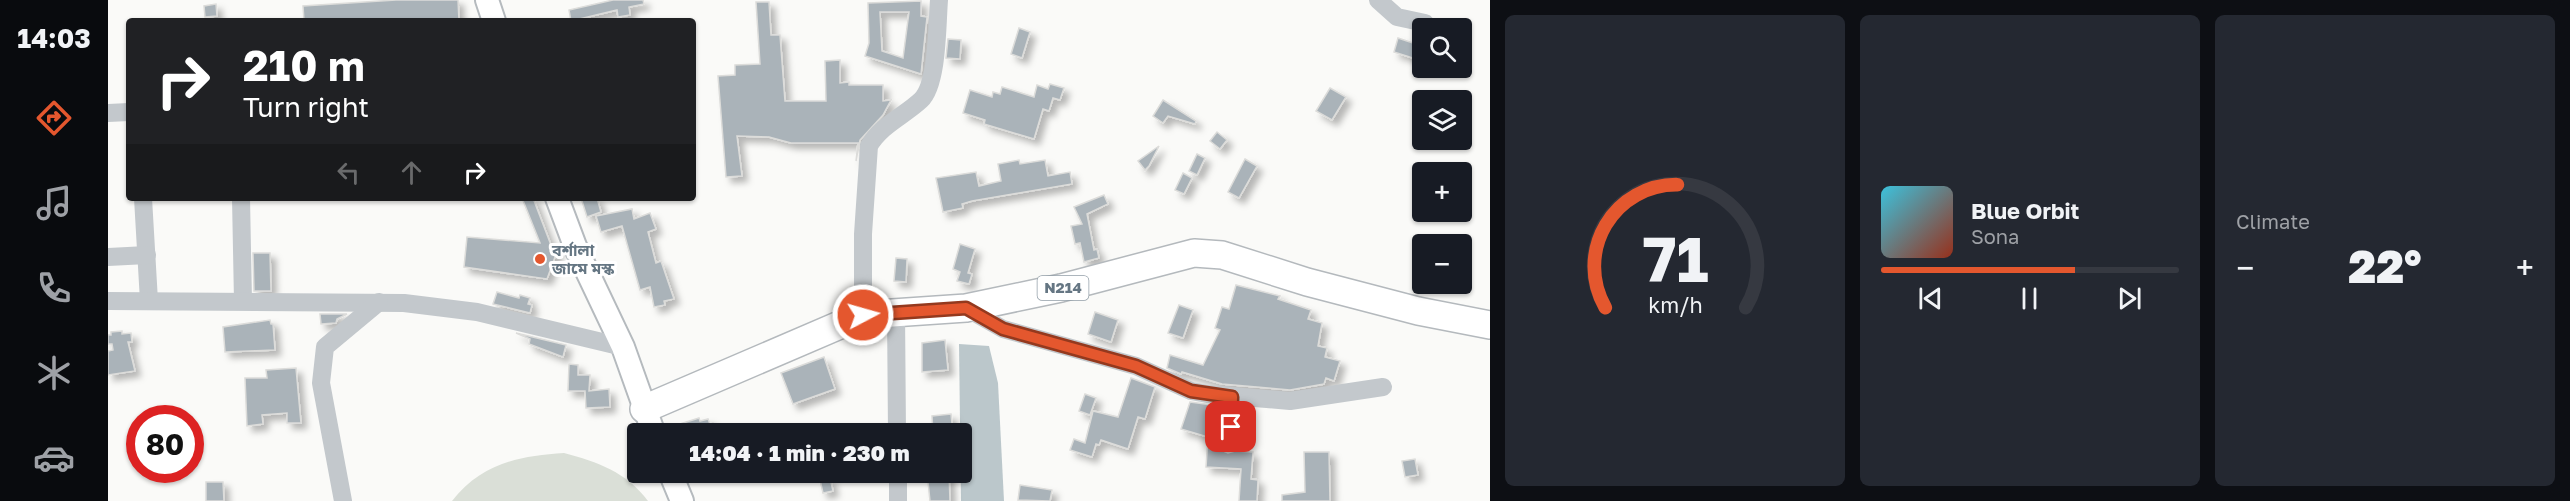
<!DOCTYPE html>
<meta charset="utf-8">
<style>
body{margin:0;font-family:"Golos Text","Noto Sans Bengali",sans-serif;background:#242831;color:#f1f3f6;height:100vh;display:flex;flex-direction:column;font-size:22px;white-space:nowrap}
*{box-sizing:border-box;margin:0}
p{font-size:20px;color:#9ea1a6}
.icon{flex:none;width:33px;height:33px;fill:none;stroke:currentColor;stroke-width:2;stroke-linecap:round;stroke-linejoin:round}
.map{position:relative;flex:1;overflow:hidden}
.drawer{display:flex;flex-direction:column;gap:15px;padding:15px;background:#0d0f14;width:1080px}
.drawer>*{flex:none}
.hud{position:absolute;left:18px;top:18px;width:570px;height:183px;border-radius:6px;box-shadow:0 2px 4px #0004;background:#202124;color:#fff;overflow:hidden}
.buttons{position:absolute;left:1304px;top:18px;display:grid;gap:12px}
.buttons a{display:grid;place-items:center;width:60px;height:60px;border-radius:6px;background:#171b24;box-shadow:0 2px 4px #0004;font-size:30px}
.speed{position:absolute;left:18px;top:405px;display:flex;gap:12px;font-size:30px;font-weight:700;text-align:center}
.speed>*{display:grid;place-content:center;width:78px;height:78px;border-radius:50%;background:#171b24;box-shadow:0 2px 4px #0004;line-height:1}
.speed .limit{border:9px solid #d22;background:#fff;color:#111}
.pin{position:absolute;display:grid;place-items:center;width:51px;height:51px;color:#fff;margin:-26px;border-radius:12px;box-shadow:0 3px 9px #0006}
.me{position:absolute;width:66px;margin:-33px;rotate:84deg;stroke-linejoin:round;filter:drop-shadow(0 0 4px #0008)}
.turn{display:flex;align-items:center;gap:21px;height:126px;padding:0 18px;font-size:27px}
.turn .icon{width:78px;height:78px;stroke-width:2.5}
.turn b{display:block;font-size:42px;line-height:51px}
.lanes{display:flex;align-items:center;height:57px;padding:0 18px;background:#0003;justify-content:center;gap:30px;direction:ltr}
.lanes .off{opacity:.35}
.big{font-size:45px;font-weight:800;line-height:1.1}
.drawer .tile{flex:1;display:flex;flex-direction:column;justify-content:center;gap:9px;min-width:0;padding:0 21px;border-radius:9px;background:#242831}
.drawer .dial{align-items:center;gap:0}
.dial svg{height:156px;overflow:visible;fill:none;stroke:#363941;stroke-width:7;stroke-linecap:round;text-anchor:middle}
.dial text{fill:#f1f3f6;stroke:none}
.song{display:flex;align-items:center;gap:18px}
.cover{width:72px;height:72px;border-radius:9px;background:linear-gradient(135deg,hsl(190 70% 55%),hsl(10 70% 35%))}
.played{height:6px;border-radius:3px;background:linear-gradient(90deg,#e4572e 65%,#363941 65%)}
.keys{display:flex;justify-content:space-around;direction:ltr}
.heat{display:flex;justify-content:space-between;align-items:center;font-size:33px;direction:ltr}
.drawer .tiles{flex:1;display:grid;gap:15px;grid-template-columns:repeat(3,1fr)}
.trip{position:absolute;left:519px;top:423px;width:345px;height:60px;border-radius:6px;background:#171b24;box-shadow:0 2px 4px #0004;font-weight:800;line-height:60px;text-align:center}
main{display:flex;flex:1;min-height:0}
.dock{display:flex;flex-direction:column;width:108px;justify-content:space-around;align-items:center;background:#090b0e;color:#9ea1a6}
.dock .icon{width:42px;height:42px}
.dock .selected{color:#e4572e}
.dock b{font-size:27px;color:#f1f3f6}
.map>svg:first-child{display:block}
.green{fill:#dadfd7}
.water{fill:#bbc7cb}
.building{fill:#aab3b9;stroke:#dcdcda;stroke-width:1.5;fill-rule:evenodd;filter:url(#shadow)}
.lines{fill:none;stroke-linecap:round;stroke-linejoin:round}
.major-casing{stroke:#b5babe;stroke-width:26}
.highway-casing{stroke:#b4b9bd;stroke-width:30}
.minor{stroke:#c3c8cc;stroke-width:18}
.major{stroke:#fff;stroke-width:22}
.highway{stroke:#fff;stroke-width:27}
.route-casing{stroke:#94391e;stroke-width:15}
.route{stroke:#e4572e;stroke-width:10}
.poi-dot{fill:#e4572e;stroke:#fff;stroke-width:2}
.labels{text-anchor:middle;stroke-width:6;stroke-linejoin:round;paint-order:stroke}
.shield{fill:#fff;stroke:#939fa8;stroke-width:1.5}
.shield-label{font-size:15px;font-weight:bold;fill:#657683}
.poi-label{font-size:16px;font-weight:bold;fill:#657683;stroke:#fff;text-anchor:start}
</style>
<main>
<nav class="dock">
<b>14:03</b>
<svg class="icon selected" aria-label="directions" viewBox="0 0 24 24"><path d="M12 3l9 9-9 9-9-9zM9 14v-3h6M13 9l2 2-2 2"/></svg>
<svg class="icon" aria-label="music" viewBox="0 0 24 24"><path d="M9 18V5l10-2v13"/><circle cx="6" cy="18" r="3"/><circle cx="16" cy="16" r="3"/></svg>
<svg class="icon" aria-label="phone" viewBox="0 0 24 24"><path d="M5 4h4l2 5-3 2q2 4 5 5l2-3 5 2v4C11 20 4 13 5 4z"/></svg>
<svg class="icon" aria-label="climate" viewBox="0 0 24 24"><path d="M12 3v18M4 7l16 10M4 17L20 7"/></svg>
<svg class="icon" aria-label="car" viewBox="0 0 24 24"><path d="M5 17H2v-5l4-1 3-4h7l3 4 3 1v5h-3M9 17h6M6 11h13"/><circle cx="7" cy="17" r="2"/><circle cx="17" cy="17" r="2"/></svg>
</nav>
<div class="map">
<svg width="1382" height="501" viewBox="0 0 1382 501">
<defs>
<filter id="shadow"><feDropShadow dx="5.5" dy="5.5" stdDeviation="3" flood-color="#0004"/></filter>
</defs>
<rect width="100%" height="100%" fill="#fafaf8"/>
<!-- green -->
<path class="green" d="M456,453c34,9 62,19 84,48h-196c30,-38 67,-45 112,-48z"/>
<!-- water -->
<polygon class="water" points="851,344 881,346 890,383 896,501 853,501"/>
<!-- building -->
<g class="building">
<polygon points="288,0 350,0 351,21 196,21 195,6"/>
<polygon points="505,0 535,0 536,4 521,7 522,15 510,17 509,10 463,21 461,10"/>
<path d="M813,1v15l6,1 -6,57 -56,-18 4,-13 -1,-40zM772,12h29l-6,46 -21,-7z"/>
<polygon points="648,2 661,2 663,35 672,35 677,101 718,101 717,61 732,60 732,83 741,82 741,85 775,85 775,101 783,100 775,115 752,140 748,161 750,143 683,143 661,137 629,136 634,176 618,177 610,76 627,75 627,65 652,64"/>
<polygon points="108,4 109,16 97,17 96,6"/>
<polygon points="911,28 922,32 914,58 903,54"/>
<polygon points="1290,38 1314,46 1314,61 1286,52"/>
<polygon points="840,39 853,40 852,59 838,58"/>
<polygon points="942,84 956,88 952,100 945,98 941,111 935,109 926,139 876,124 877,120 855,113 862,90 884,97 885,92 892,94 894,87 926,97 929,85 940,89"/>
<polygon points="1222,88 1238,97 1224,120 1208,111"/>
<polygon points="1055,100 1088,121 1087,124 1060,116 1055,123 1045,116"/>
<polygon points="1109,132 1119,140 1112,149 1102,141"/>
<polygon points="1051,146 1041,166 1037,170 1030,161"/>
<polygon points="1089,154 1097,158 1089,175 1081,171"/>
<polygon points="1137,159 1149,166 1131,198 1120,192"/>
<polygon points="911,160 912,164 937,160 940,176 962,172 964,184 864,201 854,204 855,208 835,212 828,178 868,172 871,186 893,181 890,164"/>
<polygon points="1075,173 1084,178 1076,194 1067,190"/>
<polygon points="996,195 1000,204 979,214 986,250 989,249 991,258 976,262 972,243 967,244 963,226 974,224 966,207"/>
<polygon points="414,198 425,198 443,245 451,246 439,279 356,267 359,237 432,243"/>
<polygon points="473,198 489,198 493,212 479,217"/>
<polygon points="524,209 526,219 542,213 548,229 540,232 548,263 553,261 566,299 556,301 557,305 546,307 542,287 532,290 514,226 493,232 488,216"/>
<polygon points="852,244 867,249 860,273 864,274 861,284 849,281 852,272 845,269"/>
<polygon points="145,253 162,253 163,291 146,291"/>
<polygon points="788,258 799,259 798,282 786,281"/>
<polygon points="1128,285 1172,296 1170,299 1203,310 1200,319 1214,323 1210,346 1219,348 1217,357 1232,361 1226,381 1218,378 1216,384 1182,390 1114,384 1074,372 1073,374 1059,368 1062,355 1095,365 1112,330 1107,328 1114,307 1121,309"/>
<polygon points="389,292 411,298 412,295 422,298 420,304 424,305 422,313 385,304"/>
<polygon points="1071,305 1085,310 1075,338 1060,333"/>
<polygon points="987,312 1010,320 1003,342 980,334"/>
<polygon points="212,314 239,314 229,319 228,323 213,324"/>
<polygon points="162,320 163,324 165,324 167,350 117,352 115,327"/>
<polygon points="14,331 14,334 23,333 24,342 20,342 27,371 0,375 0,351 5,350 4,344 0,344 0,335 3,335 3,332"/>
<polygon points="408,333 458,345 455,357 421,344 422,339"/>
<polygon points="837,340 840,370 814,372 814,343"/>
<polygon points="716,357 727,389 685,404 673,373"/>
<polygon points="461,364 470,365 470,375 482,375 481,391 501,389 502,407 478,408 477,391 460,391"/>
<polygon points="188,368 193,423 179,423 179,413 154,415 155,424 139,426 137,378 159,378 158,370"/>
<polygon points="1023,378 1047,387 1037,419 1030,417 1020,449 993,440 991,445 988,444 984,457 962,450 966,439 977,443 985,411 1010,417"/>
<polygon points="977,394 988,398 982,415 971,411"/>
<polygon points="1082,402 1112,406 1110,449 1120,453 1127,451 1145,452 1143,479 1150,480 1149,501 1131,501 1133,469 1098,467 1100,437 1073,429"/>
<polygon points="843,414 845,434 825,434 824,416"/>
<polygon points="591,418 592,421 600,419 602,424 605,423 610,434 576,434 572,424"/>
<polygon points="1196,452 1221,452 1222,501 1174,501 1174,495 1197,492"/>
<polygon points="1307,459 1310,475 1297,477 1294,461"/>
<polygon points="819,472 841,472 842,501 822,501"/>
<polygon points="722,478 725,491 715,493 712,480"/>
<polygon points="98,482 115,482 116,501 98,501"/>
<polygon points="912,485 944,490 942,501 910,500"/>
</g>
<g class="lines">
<!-- major casing -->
<g class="major-casing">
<g id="major">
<polyline points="379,0 386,21"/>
<polyline points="449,198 467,246 515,347 546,434"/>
<polyline points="562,472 574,501"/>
</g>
</g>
<!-- highway casing -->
<g class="highway-casing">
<polyline id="highway" points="536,409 755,315 858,308 953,288 1086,253 1114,255 1199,282 1310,311 1382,325"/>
</g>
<!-- minor -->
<g class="minor">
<polyline points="1270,0 1289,17 1317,23"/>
<polyline points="0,113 21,112"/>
<polyline points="35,198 41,301"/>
<polyline points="133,198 135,301"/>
<polyline points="0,257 39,255"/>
<polyline points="0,301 296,303 369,312 515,347"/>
<polyline points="858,308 895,329 1028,366 1083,391 1099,394 1182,401 1275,387"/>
<polyline points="788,311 789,434"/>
<path d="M755,315v-81l6,-88c12,-21 35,-30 52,-46 17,-16 16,-76 18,-100"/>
<polyline points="1120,442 1124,397"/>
<polyline points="790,472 790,501"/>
<polyline points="235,501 213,383 217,347 271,302"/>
</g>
<!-- major -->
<use href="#major" class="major"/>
<!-- highway -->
<use href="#highway" class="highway"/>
</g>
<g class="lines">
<!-- route casing -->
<g class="route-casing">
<polyline id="route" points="755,315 858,308 895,329 1028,366 1083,391 1124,397 1123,427"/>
</g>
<!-- route -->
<use href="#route" class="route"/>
</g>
<!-- markers -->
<circle class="poi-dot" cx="432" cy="259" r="6"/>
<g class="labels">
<!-- shield labels -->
<rect class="shield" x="929.5" y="276" width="51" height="24" rx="4.5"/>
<g class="shield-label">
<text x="955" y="293">N214</text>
</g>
<!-- poi labels -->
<g class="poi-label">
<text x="444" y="256">বর্শালা<tspan x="444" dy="18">জামে মস্ক</tspan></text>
</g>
</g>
</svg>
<div class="buttons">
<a><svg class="icon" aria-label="search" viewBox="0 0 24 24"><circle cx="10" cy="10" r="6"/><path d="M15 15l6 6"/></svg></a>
<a><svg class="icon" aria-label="layers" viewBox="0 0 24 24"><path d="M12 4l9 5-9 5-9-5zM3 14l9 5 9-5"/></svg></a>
<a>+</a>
<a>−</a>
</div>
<div class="speed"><div class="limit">80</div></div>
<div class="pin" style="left:1123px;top:427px;background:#d93025"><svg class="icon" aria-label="arrive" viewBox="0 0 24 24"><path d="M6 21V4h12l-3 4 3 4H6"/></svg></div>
<svg class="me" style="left:755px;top:315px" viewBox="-20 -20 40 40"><circle r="17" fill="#e4572e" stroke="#fff" stroke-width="3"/><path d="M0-11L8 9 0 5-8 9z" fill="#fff"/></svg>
<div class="trip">14:04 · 1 min · 230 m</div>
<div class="hud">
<div class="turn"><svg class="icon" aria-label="right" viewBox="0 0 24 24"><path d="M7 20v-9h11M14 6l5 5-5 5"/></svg><div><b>210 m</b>Turn right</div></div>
<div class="lanes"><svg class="icon off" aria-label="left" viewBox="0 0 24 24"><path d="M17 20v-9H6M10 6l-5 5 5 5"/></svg><svg class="icon off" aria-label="ahead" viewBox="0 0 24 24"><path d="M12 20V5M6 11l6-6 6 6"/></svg><svg class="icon" aria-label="right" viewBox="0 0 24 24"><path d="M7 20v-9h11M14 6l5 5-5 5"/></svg></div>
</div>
</div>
<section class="drawer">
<div class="tiles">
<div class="tile dial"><svg viewBox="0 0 100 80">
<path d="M14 69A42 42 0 1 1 86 69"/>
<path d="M14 69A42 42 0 0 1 51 6" stroke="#e4572e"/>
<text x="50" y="56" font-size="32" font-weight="700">71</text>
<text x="50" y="72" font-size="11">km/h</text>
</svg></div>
<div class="tile">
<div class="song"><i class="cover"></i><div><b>Blue Orbit</b><p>Sona</p></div></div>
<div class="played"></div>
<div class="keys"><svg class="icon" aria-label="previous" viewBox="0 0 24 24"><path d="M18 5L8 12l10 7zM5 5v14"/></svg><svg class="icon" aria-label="pause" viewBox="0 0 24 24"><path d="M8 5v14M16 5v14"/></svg><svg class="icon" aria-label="next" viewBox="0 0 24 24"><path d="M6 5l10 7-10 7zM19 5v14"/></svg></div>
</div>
<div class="tile"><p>Climate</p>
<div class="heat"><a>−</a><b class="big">22°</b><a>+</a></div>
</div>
</div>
</section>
</main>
